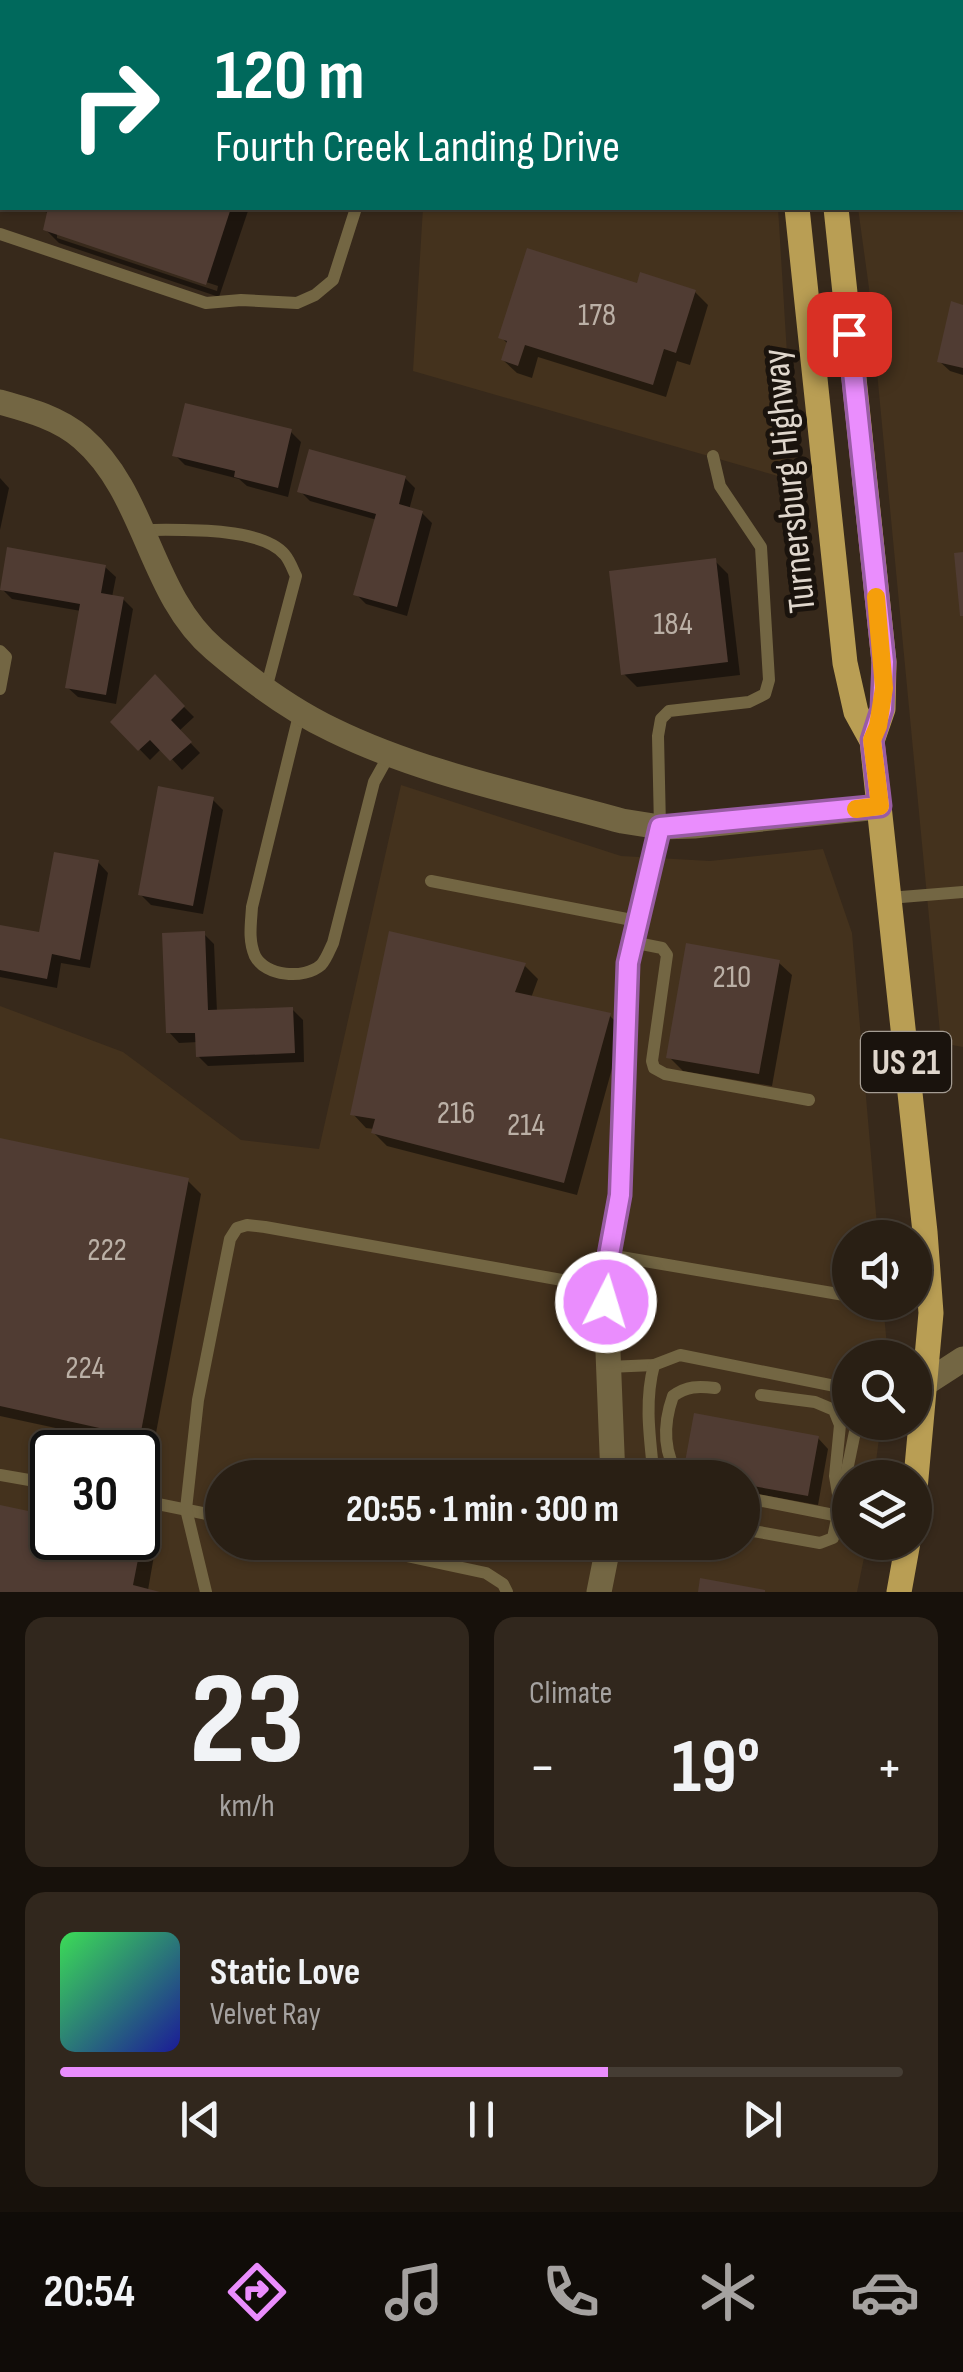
<!DOCTYPE html>
<meta charset="utf-8">
<style>
body{margin:0;font-family:"Sofia Sans Condensed",sans-serif;background:#31271d;color:#f1f3f6;height:100vh;display:flex;flex-direction:column;font-size:38px;white-space:nowrap}
*{box-sizing:border-box;margin:0}
p{font-size:32px;color:#a5a2a0}
.icon{flex:none;width:55px;height:55px;fill:none;stroke:currentColor;stroke-width:2;stroke-linecap:round;stroke-linejoin:round}
.map{position:relative;height:1592px;overflow:hidden}
.sheet{display:flex;flex-direction:column;gap:25px;padding:25px;background:#17110b;flex:1}
.sheet>*{flex:none}
.guide{position:absolute;left:0px;top:0px;width:965px;height:210px;box-shadow:0 2px 8px #0004,0 0 0 2px #453d34;background:#00695c;color:#fff;overflow:hidden}
.tools{position:absolute;left:832px;top:1220px;display:grid;gap:20px}
.tools a{display:grid;place-items:center;width:100px;height:100px;border-radius:50%;background:#291f14;box-shadow:0 2px 8px #0004,0 0 0 2px #453d34;font-size:50px}
.speed{position:absolute;left:30px;top:1430px;display:flex;gap:20px;font-size:50px;font-weight:700;text-align:center}
.speed>*{display:grid;place-content:center;width:130px;height:130px;border-radius:50%;background:#291f14;box-shadow:0 2px 8px #0004,0 0 0 2px #453d34;line-height:1}
.speed .limit{border:5px solid #111;border-radius:15px;background:#fff;color:#111}
.pin{position:absolute;display:grid;place-items:center;width:85px;height:85px;color:#fff;margin:-42px;border-radius:20px;box-shadow:0 5px 15px #0006}
.me{position:absolute;width:110px;margin:-55px;rotate:5deg;stroke-linejoin:round;filter:drop-shadow(0 0 8px #0008)}
.turn{display:flex;align-items:center;gap:35px;height:210px;padding:0 50px;font-size:45px}
.turn .icon{width:130px;height:130px;stroke-width:2.5}
.turn b{display:block;font-size:70px;line-height:85px}
.big{font-size:75px;font-weight:700;line-height:1.1}
.sheet .card{flex:1;display:flex;flex-direction:column;justify-content:center;gap:15px;min-width:0;padding:0 35px;border-radius:20px;background:#31271d}
.sheet .dial{align-items:center;gap:0}
.dial b{font-size:130px;line-height:1}
.song{display:flex;align-items:center;gap:30px}
.cover{width:120px;height:120px;border-radius:15px;background:linear-gradient(135deg,hsl(130 70% 55%),hsl(240 70% 35%))}
.played{height:10px;border-radius:5px;background:linear-gradient(90deg,#ea8dfd 65%,#453d34 65%)}
.keys{display:flex;justify-content:space-around;direction:ltr}
.heat{display:flex;justify-content:space-between;align-items:center;font-size:55px;direction:ltr}
.sheet .tiles{flex:1;display:grid;gap:25px;grid-template-columns:1fr 1fr}
.card:last-child{grid-column:span 2}
.trip{position:absolute;left:205px;top:1460px;width:555px;height:100px;border-radius:50px;background:#291f14;box-shadow:0 2px 8px #0004,0 0 0 2px #453d34;font-weight:700;line-height:100px;text-align:center}
.dock{display:flex;height:160px;justify-content:space-around;align-items:center;background:#100c08;color:#a5a2a0}
.dock .icon{width:70px;height:70px}
.dock .active{color:#ea8dfd}
.dock b{font-size:45px;color:#f1f3f6}
.map>svg:first-child{display:block}
.built{fill:#44321d;fill-rule:evenodd}
.shadow{fill:#0007;fill-rule:evenodd}
.building{fill:#503c33}
.lines{fill:none;stroke-linecap:round;stroke-linejoin:round}
.lane{stroke:#736643;stroke-width:12}
.street{stroke:#736643;stroke-width:25}
.primary{stroke:#b99e54;stroke-width:25}
.route-casing{stroke:#985ca4;stroke-width:25}
.route{stroke:#ea8dfd;stroke-width:18}
.slow{stroke:#f59e0b;stroke-width:18}
.labels{text-anchor:middle;stroke-width:10;stroke-linejoin:round;paint-order:stroke}
.number-label{font-size:32px;fill:#bbb0a6}
.shield{fill:#1a130d;stroke:#a49c93;stroke-width:2.5}
.shield-label{font-size:35px;font-weight:bold;fill:#dfd6cc}
.street-label{font-size:38px;fill:#dfd6cc;stroke:#1a130d}
</style>
<div class="map">
<svg width="963" height="1592" viewBox="0 0 963 1592">
<rect width="100%" height="100%" fill="#37291b"/>
<!-- built -->
<g class="built">
<polygon points="456,0 769,0 455,2"/>
<polygon points="850,0 963,0 963,1047 941,1043 869,288 858,208 962,208 962,2 850,2"/>
<polygon points="423,208 778,208 791,419 785,478 413,371"/>
<path d="M401,785l220,71 89,5 113,-12 29,84 26,304 -28,1v64l33,1 5,54 -38,1v64l31,1 -7,54 -24,1v64l17,1 -10,49h-857v-586l123,46 118,88 78,9zM52,1452h86v86h-86zM222,1478h520v64h-520z"/>
</g>
<!-- shadow -->
<g class="shadow">
<polygon points="2,0 77,2 2,2 2,199"/>
<path d="M31,208h218l-30,89 -160,-54 -14,-14 4,-16zM57,232l161,54 -1,5 -160,-53z"/>
<polygon points="695,292 708,305 690,365 677,361 666,397 538,357 532,378 517,373 503,360 508,344 501,337"/>
<polygon points="963,307 963,375 950,371 939,361"/>
<polygon points="291,432 301,442 288,497 247,486 239,479 185,465 175,455"/>
<polygon points="0,478 9,488 0,530"/>
<polygon points="405,478 415,488 409,510 422,513 432,523 407,616 366,604 356,594 377,520 310,501 300,491"/>
<polygon points="715,561 728,574 740,675 637,687 624,674"/>
<polygon points="105,567 116,577 112,597 123,599 133,609 116,704 78,697 67,687 81,611 12,599 2,589"/>
<polygon points="155,678 194,717 179,731 200,753 182,770 162,748 150,760 113,722"/>
<polygon points="212,799 223,810 203,914 151,905 140,894"/>
<polygon points="98,862 108,873 90,968 61,963 57,988 0,977 0,927 41,935"/>
<polygon points="204,934 214,944 217,1012 292,1009 303,1020 304,1062 208,1066 198,1056 198,1042 179,1043 169,1032"/>
<polygon points="778,962 792,975 772,1086 683,1071 669,1057"/>
<polygon points="524,965 538,979 531,998 609,1015 623,1029 577,1195 387,1146 373,1132 374,1129 366,1128 353,1114"/>
<polygon points="0,1140 187,1180 201,1194 153,1449 0,1416"/>
<polygon points="818,1438 828,1449 818,1505 742,1491 742,1478 692,1478 686,1472"/>
<polygon points="0,1508 52,1519 52,1538 142,1536 155,1550 148,1590 156,1592 0,1592"/>
</g>
<!-- building -->
<g class="building">
<polygon points="48,208 231,208 206,285 43,230"/>
<polygon points="527,248 637,283 640,272 696,290 676,353 664,349 653,385 525,345 518,366 501,360 507,341 498,338"/>
<polygon points="951,301 963,305 963,368 937,362"/>
<polygon points="185,403 292,429 278,488 234,477 235,471 172,456"/>
<polygon points="309,449 406,476 399,504 423,511 397,607 353,595 376,514 297,492"/>
<polygon points="7,547 106,565 101,593 124,597 106,695 65,688 80,604 0,590"/>
<polygon points="963,552 963,616 960,616 954,553"/>
<polygon points="716,558 728,662 621,675 609,571"/>
<polygon points="155,674 185,706 171,720 192,742 170,761 150,740 138,751 110,722"/>
<polygon points="158,786 214,797 193,906 138,895"/>
<polygon points="54,852 99,860 80,960 52,954 47,979 0,970 0,925 39,932"/>
<polygon points="205,931 208,1010 293,1007 295,1053 196,1057 195,1033 166,1033 162,933"/>
<polygon points="389,931 526,963 515,992 611,1013 564,1183 371,1133 375,1119 350,1115"/>
<polygon points="686,943 780,960 759,1074 666,1058"/>
<polygon points="0,1138 189,1178 140,1437 0,1406"/>
<polygon points="694,1413 819,1436 808,1496 742,1484 742,1478 709,1478 683,1473"/>
<polygon points="0,1505 52,1516 52,1538 138,1538 138,1533 143,1534 133,1585 160,1592 0,1592"/>
<polygon points="700,1578 765,1590 765,1592 698,1592"/>
</g>
<g class="lines">
<!-- lane -->
<g class="lane">
<polyline points="175,0 183,2"/>
<polyline points="401,2 402,0"/>
<polyline points="0,234 206,303 241,300 297,303 315,295 333,280 356,208"/>
<polyline points="713,456 720,486 761,547 769,680 765,694 749,702 669,711 661,719 658,736 660,827 628,963 620,1195 609,1255 850,1296"/>
<path d="M142,530c35,0 120,-4 143,25 5,6 8,15 11,21l-30,113"/>
<polyline points="0,651 6,657 0,689"/>
<path d="M300,711l-48,196c-1,17 -4,33 3,49 10,20 49,24 66,9 5,-5 9,-16 12,-22l41,-161 15,-27"/>
<polyline points="431,881 637,921"/>
<polyline points="889,898 963,892"/>
<polyline points="632,942 662,948 667,955 652,1061 654,1068 665,1074 809,1100"/>
<polyline points="608,1367 654,1365 680,1355 850,1389"/>
<polyline points="761,1395 815,1402 834,1410 840,1425 835,1476 839,1500"/>
<polyline points="0,1475 52,1484"/>
<path d="M654,1478c-4,-39 -10,-76 0,-113"/>
<path d="M680,1478c-17,-25 -17,-54 -7,-82 14,-10 25,-10 42,-8"/>
<polyline points="742,1497 839,1516"/>
<polyline points="138,1500 222,1517"/>
<polyline points="742,1529 820,1543 833,1538 857,1422"/>
<polyline points="341,1542 486,1573 503,1584 507,1592"/>
<polyline points="206,1592 186,1509 198,1400 226,1259 230,1239 237,1228 247,1225 265,1227 607,1288"/>
</g>
<!-- street -->
<g class="street">
<path d="M0,402c29,8 59,16 82,36 65,56 67,156 132,211 35,30 77,61 119,81 90,44 193,64 289,91l38,6 34,-1 185,-19"/>
<polyline points="609,1255 606,1302 613,1478"/>
<polyline points="926,1383 963,1359"/>
<polyline points="599,1592 609,1542"/>
</g>
<!-- primary -->
<g class="primary">
<polyline points="787,2 787,0"/>
<polyline points="828,2 828,0"/>
<polyline points="797,208 845,663 856,712 872,741 925,1232 931,1313 915,1489"/>
<polyline points="836,208 884,662 883,709 872,741"/>
<polyline points="899,1592 908,1542"/>
</g>
</g>
<g class="lines">
<!-- route casing -->
<g class="route-casing">
<polyline id="route" points="606,1302 609,1255 620,1195 628,963 660,827 880,806 872,740 882,709 884,662 849,334"/>
</g>
<!-- route -->
<use href="#route" class="route"/>
<!-- slow -->
<polyline class="slow" points="856,809 880,806 872,740 878,726 884,688 876,597"/>
</g>
<g class="labels">
<!-- number labels -->
<g class="number-label">
<text x="597" y="325">178</text>
<text x="673" y="634">184</text>
<text x="732" y="987">210</text>
<text x="456" y="1123">216</text>
<text x="526" y="1135">214</text>
<text x="107" y="1260">222</text>
<text x="85" y="1378">224</text>
</g>
<!-- shield labels -->
<rect class="shield" x="861" y="1032" width="90" height="60" rx="8"/>
<g class="shield-label">
<text x="906" y="1074">US 21</text>
</g>
<!-- street labels -->
<g class="street-label">
<text transform="translate(788 481) rotate(-96)" y="13">Turnersburg Highway</text>
</g>
</g>
</svg>
<div class="tools">
<a><svg class="icon" aria-label="sound" viewBox="0 0 24 24"><path d="M4 9h4l5-4v14l-5-4H4zM17 9q2 3 0 6"/></svg></a>
<a><svg class="icon" aria-label="search" viewBox="0 0 24 24"><circle cx="10" cy="10" r="6"/><path d="M15 15l6 6"/></svg></a>
<a><svg class="icon" aria-label="layers" viewBox="0 0 24 24"><path d="M12 4l9 5-9 5-9-5zM3 14l9 5 9-5"/></svg></a>
</div>
<div class="speed"><div class="limit">30</div></div>
<div class="pin" style="left:849px;top:334px;background:#d93025"><svg class="icon" aria-label="arrive" viewBox="0 0 24 24"><path d="M6 21V4h12l-3 4 3 4H6"/></svg></div>
<svg class="me" style="left:606px;top:1302px" viewBox="-20 -20 40 40"><circle r="17" fill="#ea8dfd" stroke="#fff" stroke-width="3"/><path d="M0-11L8 9 0 5-8 9z" fill="#fff"/></svg>
<div class="trip">20:55 · 1 min · 300 m</div>
<div class="guide">
<div class="turn"><svg class="icon" aria-label="right" viewBox="0 0 24 24"><path d="M7 20v-9h11M14 6l5 5-5 5"/></svg><div><b>120 m</b>Fourth Creek Landing Drive</div></div>
</div>
</div>
<section class="sheet">
<div class="tiles">
<div class="card dial"><b>23</b><p>km/h</p></div>
<div class="card"><p>Climate</p>
<div class="heat"><a>−</a><b class="big">19°</b><a>+</a></div>
</div>
<div class="card">
<div class="song"><i class="cover"></i><div><b>Static Love</b><p>Velvet Ray</p></div></div>
<div class="played"></div>
<div class="keys"><svg class="icon" aria-label="previous" viewBox="0 0 24 24"><path d="M18 5L8 12l10 7zM5 5v14"/></svg><svg class="icon" aria-label="pause" viewBox="0 0 24 24"><path d="M8 5v14M16 5v14"/></svg><svg class="icon" aria-label="next" viewBox="0 0 24 24"><path d="M6 5l10 7-10 7zM19 5v14"/></svg></div>
</div>
</div>
</section>
<nav class="dock">
<b>20:54</b>
<svg class="icon active" aria-label="directions" viewBox="0 0 24 24"><path d="M12 3l9 9-9 9-9-9zM9 14v-3h6M13 9l2 2-2 2"/></svg>
<svg class="icon" aria-label="music" viewBox="0 0 24 24"><path d="M9 18V5l10-2v13"/><circle cx="6" cy="18" r="3"/><circle cx="16" cy="16" r="3"/></svg>
<svg class="icon" aria-label="phone" viewBox="0 0 24 24"><path d="M5 4h4l2 5-3 2q2 4 5 5l2-3 5 2v4C11 20 4 13 5 4z"/></svg>
<svg class="icon" aria-label="climate" viewBox="0 0 24 24"><path d="M12 3v18M4 7l16 10M4 17L20 7"/></svg>
<svg class="icon" aria-label="car" viewBox="0 0 24 24"><path d="M5 17H2v-5l4-1 3-4h7l3 4 3 1v5h-3M9 17h6M6 11h13"/><circle cx="7" cy="17" r="2"/><circle cx="17" cy="17" r="2"/></svg>
</nav>
